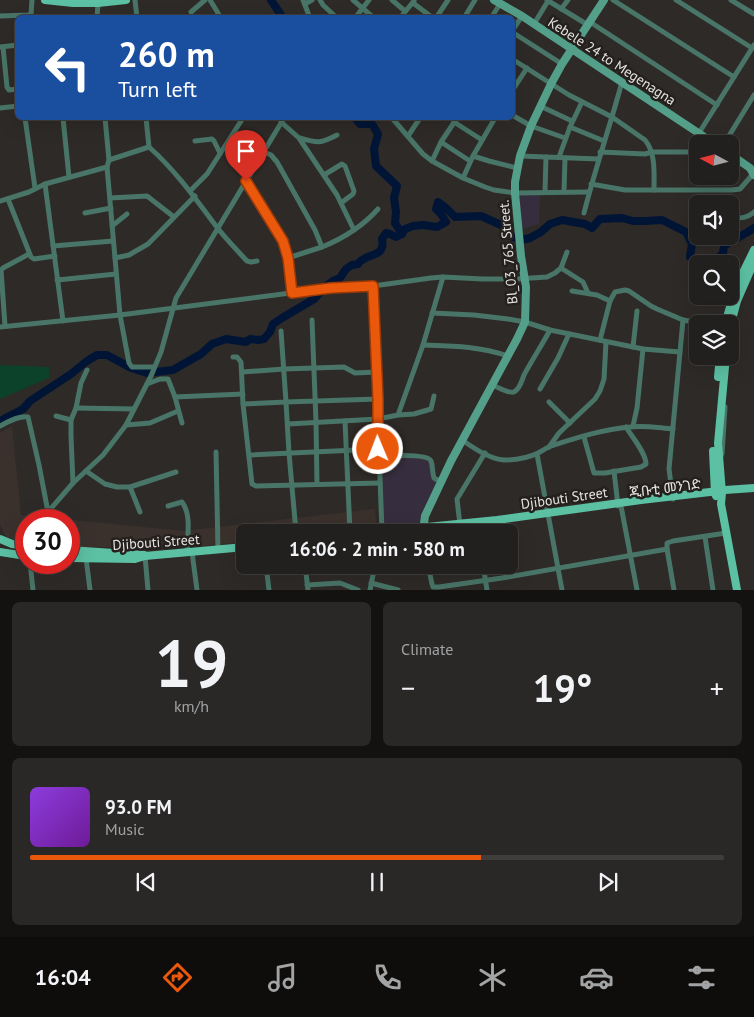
<!DOCTYPE html>
<meta charset="utf-8">
<style>
body{margin:0;font-family:"PT Sans","Noto Sans Ethiopic",sans-serif;background:#2a2827;color:#f1f3f6;height:100vh;display:flex;flex-direction:column;font-size:19px;white-space:nowrap}
*{box-sizing:border-box;margin:0}
p{font-size:16px;color:#a2a3a4}
.icon{flex:none;width:28px;height:28px;fill:none;stroke:currentColor;stroke-width:2;stroke-linecap:round;stroke-linejoin:round}
.map{position:relative;height:590px;overflow:hidden}
.drawer{display:flex;flex-direction:column;gap:12px;padding:12px;background:#131210;flex:1}
.drawer>*{flex:none}
.banner{position:absolute;left:15px;top:15px;width:500px;height:105px;border-radius:8px;box-shadow:0 5px 20px #0002,0 0 0 1px #3f3e3c;background:#1a4fa0;color:#fff;overflow:hidden}
.needle{width:32px;rotate:277deg}
.controls{position:absolute;left:689px;top:135px;display:grid;gap:10px}
.controls a{display:grid;place-items:center;width:50px;height:50px;border-radius:8px;background:#22201e;box-shadow:0 5px 20px #0002,0 0 0 1px #3f3e3c;font-size:25px}
.speed{position:absolute;left:15px;top:509px;display:flex;gap:10px;font-size:25px;font-weight:700;text-align:center}
.speed>*{display:grid;place-content:center;width:65px;height:65px;border-radius:50%;background:#22201e;box-shadow:0 5px 20px #0002,0 0 0 1px #3f3e3c;line-height:1}
.speed .limit{border:8px solid #d22;background:#fff;color:#111}
.pin{position:absolute;display:grid;place-items:center;width:42px;height:42px;color:#fff;margin:-51px -21px;border-radius:50% 50% 50% 0;rotate:-45deg;box-shadow:0 0 5px #0007}
.pin .icon{rotate:45deg}
.me{position:absolute;width:55px;margin:-28px;rotate:359deg;stroke-linejoin:round;filter:drop-shadow(0 0 4px #0008)}
.turn{display:flex;align-items:center;gap:18px;height:105px;padding:0 20px;font-size:22px}
.turn .icon{width:65px;height:65px;stroke-width:2.5}
.turn b{display:block;font-size:35px;line-height:42px}
.big{font-size:38px;font-weight:600;line-height:1.1}
.drawer .widget{flex:1;display:flex;flex-direction:column;justify-content:center;gap:8px;min-width:0;padding:0 18px;border-radius:8px;background:#2a2827}
.drawer .dial{align-items:center;gap:0}
.dial b{font-size:65px;line-height:1}
.song{display:flex;align-items:center;gap:15px}
.cover{width:60px;height:60px;border-radius:8px;background:linear-gradient(135deg,hsl(270 70% 55%),hsl(280 70% 35%))}
.played{height:5px;border-radius:2px;background:linear-gradient(90deg,#ea580c 65%,#3f3e3c 65%)}
.keys{display:flex;justify-content:space-around;direction:ltr}
.heat{display:flex;justify-content:space-between;align-items:center;font-size:28px;direction:ltr}
.drawer .tiles{flex:1;display:grid;gap:12px;grid-template-columns:1fr 1fr}
.widget:last-child{grid-column:span 2}
.trip{position:absolute;left:236px;top:524px;width:282px;height:50px;border-radius:8px;background:#22201e;box-shadow:0 5px 20px #0002,0 0 0 1px #3f3e3c;font-weight:600;line-height:50px;text-align:center}
.menu{display:flex;height:80px;justify-content:space-around;align-items:center;background:#0e0d0c;color:#a2a3a4}
.menu .icon{width:35px;height:35px}
.menu .active{color:#ea580c}
.menu b{font-size:22px;color:#f1f3f6}
.map>svg:first-child{display:block}
.built{fill:#3b312c}
.medical{fill:#362e3e}
.green{fill:#0c412a}
.lines{fill:none;stroke-linecap:round;stroke-linejoin:round}
.river{stroke:#001536;stroke-width:8}
.street{stroke:#487567;stroke-width:5}
.secondary{stroke:#549f89;stroke-width:8}
.primary{stroke:#5cc0a3;stroke-width:8}
.route-casing{stroke:#983908;stroke-width:12}
.route{stroke:#ea580c;stroke-width:9}
.labels{text-anchor:middle;stroke-width:5;stroke-linejoin:round;paint-order:stroke}
.street-label{font-size:14px;fill:#e6e4e2;stroke:#24201e}
</style>
<div class="map">
<svg width="754" height="590" viewBox="0 0 754 590">
<rect width="100%" height="100%" fill="#2e2a28"/>
<!-- built -->
<polygon class="built" points="12,426 21,515 183,531 375,509 377,529 344,532 245,532 245,542 189,547 69,547 69,520 26,520 26,546 9,545 0,524 0,433"/>
<!-- medical -->
<g class="medical">
<polygon points="540,194 539,224 529,227 519,229 516,195"/>
<polygon points="396,457 410,457 428,460 438,483 419,527 383,529 381,471"/>
</g>
<!-- green -->
<polygon class="green" points="0,365 49,367 49,378 0,399"/>
<g class="lines">
<!-- river -->
<g class="river">
<polyline points="271,0 283,18"/>
<polyline points="355,118 360,124 372,124 378,134 374,149 376,166 397,186 394,198 396,212 395,223 402,234"/>
<path d="M0,421l23,-12 7,-8 41,-27 16,-13 10,-6h10l24,13 16,5 26,-3 28,-16 11,-10 14,-5 20,3 4,-3 8,1 6,-1 6,-7 3,-8 9,-6 32,-19 13,-14 6,-4 7,-3 6,-9 6,-4 6,-1c8,-12 28,-5 24,-25l4,-6 4,1 6,3 6,-3 3,-5 8,-3 10,-1 14,2 9,-5 -5,-8 -5,-5 2,-7 9,7 8,8 26,-1 20,9 8,10 12,5 9,-2 11,-6 9,-8 12,-4 23,4 7,4 8,-9 22,-1 11,3h12l17,-1 24,12 6,12 -2,13 4,5 8,1 14,-2 7,-8 1,-7c10,-7 20,-11 30,-18"/>
</g>
<!-- street -->
<g class="street">
<polyline points="135,0 137,18"/>
<polyline points="210,0 221,18"/>
<polyline points="303,0 310,18"/>
<polyline points="320,0 323,5 337,18"/>
<polyline points="353,0 374,18"/>
<polyline points="392,0 405,11"/>
<polyline points="547,0 588,25"/>
<polyline points="613,0 734,77"/>
<polyline points="676,0 752,48"/>
<polyline points="731,0 754,14"/>
<polyline points="413,3 433,18"/>
<polyline points="305,4 312,0"/>
<polyline points="561,9 568,0"/>
<polyline points="191,12 205,0"/>
<polyline points="0,16 29,15 31,14 32,0"/>
<polyline points="97,18 98,3"/>
<polyline points="355,18 369,0"/>
<polyline points="400,18 414,1"/>
<polyline points="436,18 448,0"/>
<polyline points="464,18 475,0"/>
<polyline points="491,18 500,4"/>
<polyline points="590,22 717,105"/>
<polyline points="534,24 548,1"/>
<polyline points="512,31 522,16"/>
<polyline points="512,32 562,64"/>
<polyline points="0,47 18,45"/>
<polyline points="3,47 7,87 9,90 18,89"/>
<path d="M512,59l57,36 43,22 33,23c11,13 9,34 9,50"/>
<polyline points="512,91 527,68"/>
<polyline points="540,106 572,121"/>
<polyline points="0,108 18,106"/>
<polyline points="512,115 531,126 565,138"/>
<polyline points="25,118 35,188"/>
<polyline points="63,118 69,177"/>
<polyline points="105,118 109,160 107,167 120,315 129,363 132,367 154,367"/>
<path d="M146,118l3,29c26,23 46,51 67,79 9,12 20,23 31,35l4,1 6,-1"/>
<polyline points="392,118 423,154 432,161 463,178 485,187 494,190 515,193 589,192"/>
<polyline points="281,122 299,138 337,195 354,230"/>
<polyline points="454,122 482,140"/>
<polyline points="570,127 604,141"/>
<polyline points="699,133 754,45"/>
<polyline points="408,136 420,118"/>
<path d="M300,138c17,5 20,6 37,-3"/>
<polyline points="195,141 212,139 214,141 220,153"/>
<polyline points="441,142 470,161"/>
<polyline points="724,144 754,95"/>
<path d="M264,152l7,3 6,7 38,68 7,17c22,-9 41,-21 56,-38"/>
<polyline points="600,152 645,154 652,152 698,152"/>
<polyline points="473,156 489,161 517,168"/>
<polyline points="520,156 598,159"/>
<polyline points="559,157 570,127 582,102"/>
<polyline points="109,160 149,147"/>
<polyline points="432,161 441,142 457,118"/>
<polyline points="324,175 342,164 345,166 354,191 353,194 341,203"/>
<polyline points="463,178 473,156 495,118"/>
<polyline points="247,181 283,241 288,258 293,293"/>
<polyline points="591,184 625,190 732,190 740,189 753,174"/>
<polyline points="190,191 207,174 243,118"/>
<polyline points="545,192 546,157"/>
<polyline points="564,192 565,158"/>
<polyline points="110,198 147,196 174,217"/>
<polyline points="8,199 31,257 34,259 55,256"/>
<polyline points="0,201 29,192 45,184"/>
<polyline points="85,213 111,208"/>
<path d="M584,213c11,-44 26,-87 38,-131"/>
<polyline points="697,216 698,216"/>
<path d="M730,218c9,0 17,1 24,-6"/>
<polyline points="112,226 127,214"/>
<polyline points="53,246 113,241"/>
<polyline points="115,258 129,255 148,244 195,196"/>
<polyline points="288,258 322,247"/>
<polyline points="561,268 583,282 588,293"/>
<polyline points="57,280 116,274"/>
<polyline points="373,286 382,532"/>
<polyline points="572,291 597,295 610,301"/>
<polyline points="432,313 474,315 508,319 525,322 550,330 643,349 680,352"/>
<polyline points="312,320 316,422 317,484"/>
<polyline points="63,321 45,184 107,167"/>
<polyline points="5,326 1,270 3,268 29,254"/>
<polyline points="0,327 120,315 321,289 373,286 431,278 443,277 483,279 516,279 547,277 555,273 561,268 567,252"/>
<polyline points="730,328 732,335 730,347"/>
<polyline points="281,331 286,402 243,404 252,484 256,486 380,483"/>
<polyline points="600,340 610,301 615,292 625,290 629,291 651,306 657,309 683,320 706,324"/>
<path d="M423,345c30,1 55,1 85,11"/>
<polyline points="633,347 637,311"/>
<polyline points="233,357 237,357 241,362 243,404"/>
<polyline points="242,372 284,369 344,367 355,373 376,372"/>
<polyline points="147,384 160,379 168,379 175,397"/>
<path d="M492,385c6,2 17,9 22,7 6,-3 8,-12 10,-17 8,-15 18,-30 26,-45"/>
<polyline points="540,389 558,358 569,334"/>
<polyline points="549,402 570,423"/>
<polyline points="76,408 134,409"/>
<polyline points="398,415 414,414 431,409 434,396"/>
<polyline points="56,416 71,420"/>
<polyline points="345,421 350,532"/>
<polyline points="182,423 175,397 243,394"/>
<polyline points="288,424 378,419 398,415 423,345 443,277"/>
<polyline points="126,425 150,423 178,411"/>
<path d="M0,426c8,-4 19,-11 28,-9l11,48 9,47"/>
<polyline points="633,426 637,408 643,349"/>
<path d="M584,437l10,36h11l36,-6 5,-3c0,-11 -14,-27 -20,-37"/>
<path d="M462,440c12,8 27,19 42,20 10,0 24,-2 34,-7 4,-2 8,-5 13,-7 25,-8 53,-17 79,-19 14,-2 29,1 43,2"/>
<polyline points="549,447 559,433 595,399 600,391 604,379 606,342"/>
<polyline points="216,452 218,550"/>
<polyline points="537,454 562,590"/>
<polyline points="250,455 378,449"/>
<polyline points="720,458 722,454 725,407"/>
<path d="M379,469l9,-2 8,-11c6,-1 33,-1 35,5 2,5 1,11 3,17l7,4"/>
<polyline points="86,471 105,484 117,487 130,487 176,472"/>
<polyline points="614,471 618,506"/>
<polyline points="73,483 71,436 71,420 76,408 81,383 87,370"/>
<polyline points="130,487 140,512"/>
<polyline points="673,499 669,469 683,320"/>
<path d="M168,506l14,-4c10,13 5,35 5,51"/>
<polyline points="621,506 637,590"/>
<polyline points="42,520 48,512 73,483 103,455 126,425 151,376 161,352 176,298 284,118"/>
<polyline points="460,525 457,499 485,453"/>
<polyline points="296,532 289,453 286,402 378,399"/>
<polyline points="705,537 713,590"/>
<polyline points="192,552 197,590"/>
<polyline points="145,556 148,590"/>
<polyline points="86,558 90,590"/>
<polyline points="30,562 33,590"/>
<polyline points="266,565 269,590"/>
<polyline points="305,565 308,590"/>
<polyline points="428,565 432,584 433,587 439,587 502,578 667,549"/>
<polyline points="483,565 487,590"/>
<polyline points="371,583 398,590"/>
<polyline points="307,585 340,583 358,590"/>
<polyline points="370,590 375,565"/>
<polyline points="674,590 667,549 667,543 673,541 726,533"/>
</g>
<!-- secondary -->
<g class="secondary">
<polyline points="494,0 522,16 715,144"/>
<polyline points="730,154 750,168 754,175"/>
<polyline points="423,531 425,516 451,461 517,339 525,322 526,287 521,256 515,193 515,182 520,156 531,126 551,84 562,64 604,0"/>
</g>
<!-- primary -->
<g class="primary">
<polyline points="45,0 73,3 98,3 126,0"/>
<polyline points="725,324 736,287 754,250"/>
<polyline points="730,327 737,301 754,262"/>
<polyline points="726,356 718,443 722,493 721,504 737,590"/>
<polyline points="718,377 720,356"/>
<polyline points="713,451 715,494 716,496"/>
<polyline points="377,532 497,520 641,500 710,492 725,490 754,488"/>
<polyline points="0,539 12,544 26,546"/>
<polyline points="69,550 144,555"/>
<polyline points="0,552 26,556"/>
<polyline points="69,558 135,559 145,556 245,547"/>
</g>
</g>
<g class="lines">
<!-- route casing -->
<g class="route-casing">
<polyline id="route" points="246,181 283,241 288,258 292,293 331,288 373,286 378,399 378,449"/>
</g>
<!-- route -->
<use href="#route" class="route"/>
</g>
<g class="labels">
<!-- street labels -->
<g class="street-label">
<text transform="translate(612 61) rotate(33)" y="5">Kebele 24 to Megenagna</text>
<text transform="translate(508 252) rotate(-95)" y="5">Bl_03_765 Street.</text>
<text transform="translate(665 488) rotate(-7)" y="5">ጂቡቲ መንገድ</text>
<text transform="translate(564 498) rotate(-8)" y="5">Djibouti Street</text>
<text transform="translate(156 542) rotate(-4)" y="5">Djibouti Street</text>
</g>
</g>
</svg>
<div class="controls">
<a><svg class="needle" viewBox="-14 -14 28 28"><path d="M0-13l5 13h-10z" fill="#e53935"/><path d="M0 13l5-13h-10z" fill="#a2a3a4"/></svg></a>
<a><svg class="icon" aria-label="sound" viewBox="0 0 24 24"><path d="M4 9h4l5-4v14l-5-4H4zM17 9q2 3 0 6"/></svg></a>
<a><svg class="icon" aria-label="search" viewBox="0 0 24 24"><circle cx="10" cy="10" r="6"/><path d="M15 15l6 6"/></svg></a>
<a><svg class="icon" aria-label="layers" viewBox="0 0 24 24"><path d="M12 4l9 5-9 5-9-5zM3 14l9 5 9-5"/></svg></a>
</div>
<div class="speed"><div class="limit">30</div></div>
<div class="pin" style="left:246px;top:181px;background:#d93025"><svg class="icon" aria-label="arrive" viewBox="0 0 24 24"><path d="M6 21V4h12l-3 4 3 4H6"/></svg></div>
<svg class="me" style="left:378px;top:449px" viewBox="-20 -20 40 40"><circle r="17" fill="#ea580c" stroke="#fff" stroke-width="3"/><path d="M0-11L8 9 0 5-8 9z" fill="#fff"/></svg>
<div class="trip">16:06 · 2 min · 580 m</div>
<div class="banner">
<div class="turn"><svg class="icon" aria-label="left" viewBox="0 0 24 24"><path d="M17 20v-9H6M10 6l-5 5 5 5"/></svg><div><b>260 m</b>Turn left</div></div>
</div>
</div>
<section class="drawer">
<div class="tiles">
<div class="widget dial"><b>19</b><p>km/h</p></div>
<div class="widget"><p>Climate</p>
<div class="heat"><a>−</a><b class="big">19°</b><a>+</a></div>
</div>
<div class="widget">
<div class="song"><i class="cover"></i><div><b>93.0 FM</b><p>Music</p></div></div>
<div class="played"></div>
<div class="keys"><svg class="icon" aria-label="previous" viewBox="0 0 24 24"><path d="M18 5L8 12l10 7zM5 5v14"/></svg><svg class="icon" aria-label="pause" viewBox="0 0 24 24"><path d="M8 5v14M16 5v14"/></svg><svg class="icon" aria-label="next" viewBox="0 0 24 24"><path d="M6 5l10 7-10 7zM19 5v14"/></svg></div>
</div>
</div>
</section>
<nav class="menu">
<b>16:04</b>
<svg class="icon active" aria-label="directions" viewBox="0 0 24 24"><path d="M12 3l9 9-9 9-9-9zM9 14v-3h6M13 9l2 2-2 2"/></svg>
<svg class="icon" aria-label="music" viewBox="0 0 24 24"><path d="M9 18V5l10-2v13"/><circle cx="6" cy="18" r="3"/><circle cx="16" cy="16" r="3"/></svg>
<svg class="icon" aria-label="phone" viewBox="0 0 24 24"><path d="M5 4h4l2 5-3 2q2 4 5 5l2-3 5 2v4C11 20 4 13 5 4z"/></svg>
<svg class="icon" aria-label="climate" viewBox="0 0 24 24"><path d="M12 3v18M4 7l16 10M4 17L20 7"/></svg>
<svg class="icon" aria-label="car" viewBox="0 0 24 24"><path d="M5 17H2v-5l4-1 3-4h7l3 4 3 1v5h-3M9 17h6M6 11h13"/><circle cx="7" cy="17" r="2"/><circle cx="17" cy="17" r="2"/></svg>
<svg class="icon" aria-label="filters" viewBox="0 0 24 24"><path d="M4 7h16M4 17h16"/><circle cx="9" cy="7" r="2"/><circle cx="15" cy="17" r="2"/></svg>
</nav>
